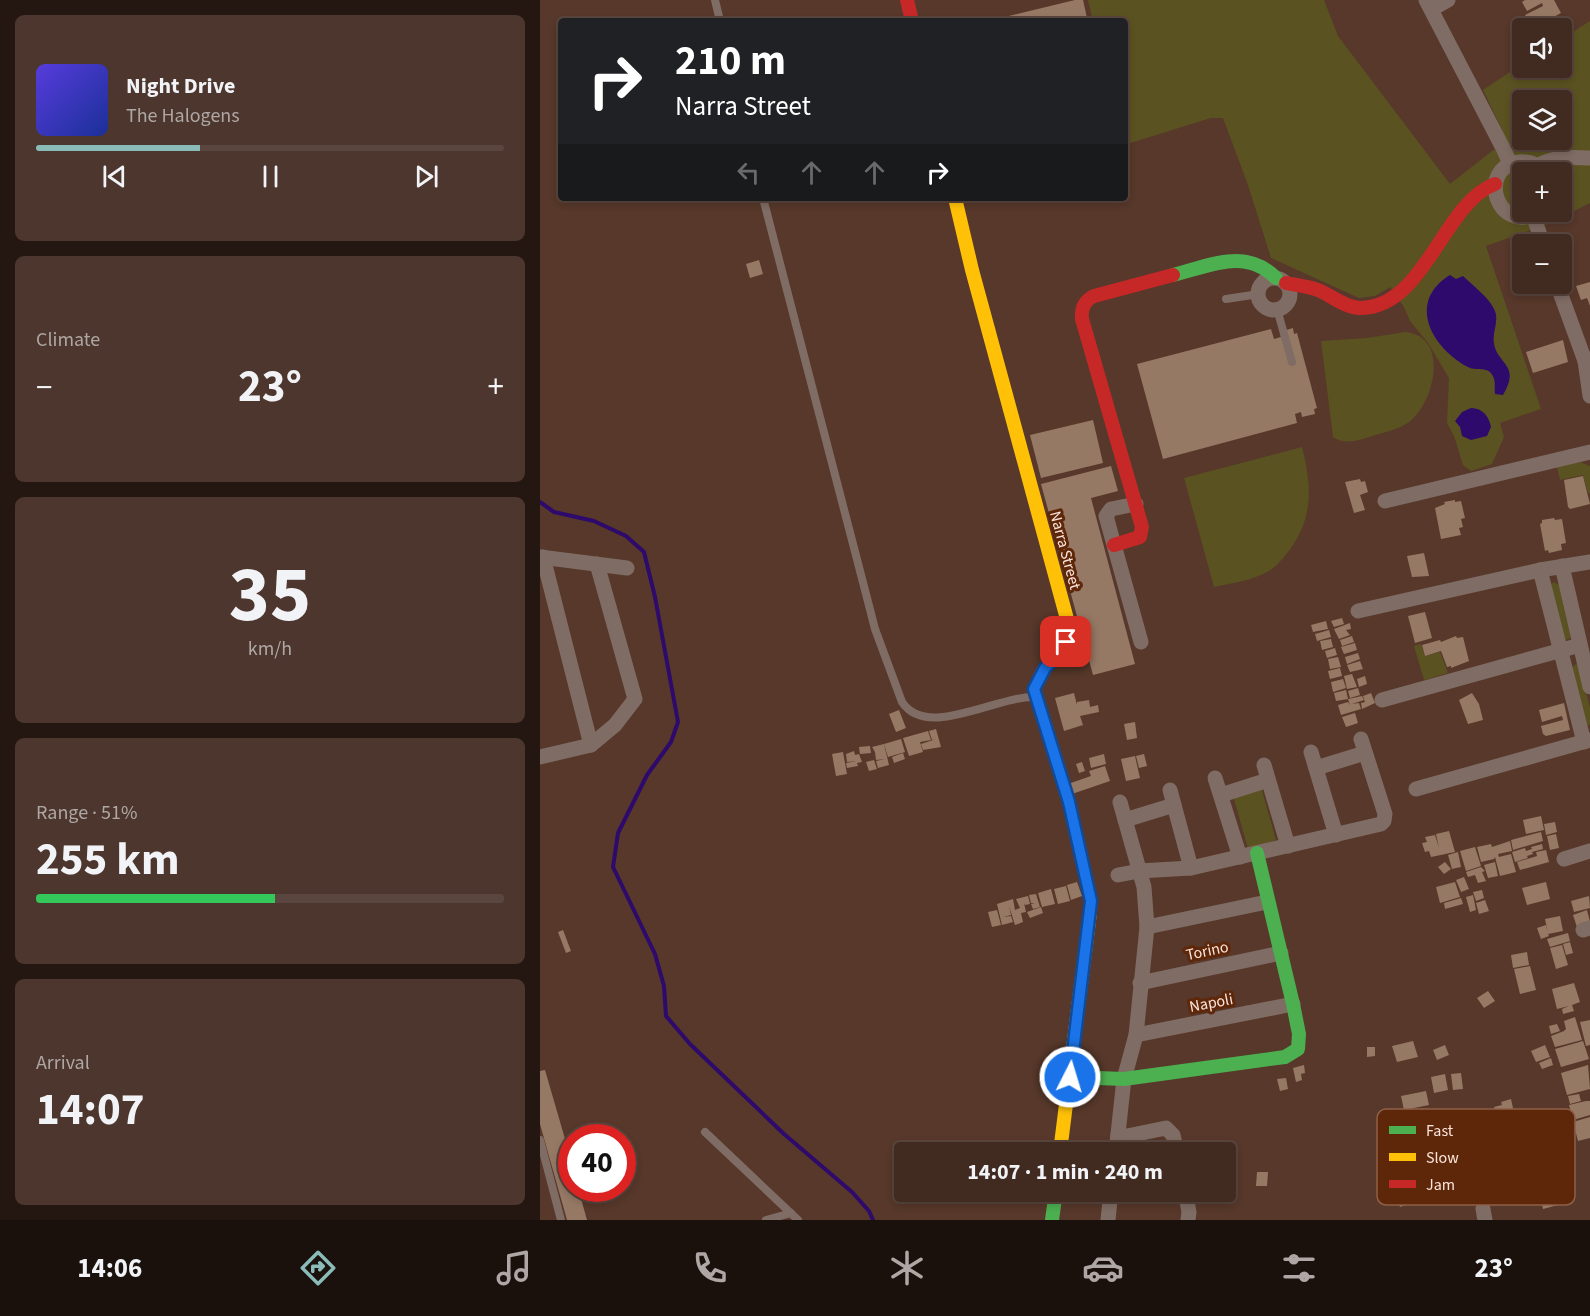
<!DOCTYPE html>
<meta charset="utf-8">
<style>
body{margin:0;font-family:"Source Sans 3",sans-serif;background:#4c362d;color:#f1f3f6;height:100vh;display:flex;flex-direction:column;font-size:22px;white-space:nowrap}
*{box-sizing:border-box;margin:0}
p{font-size:20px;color:#aea7a5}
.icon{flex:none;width:33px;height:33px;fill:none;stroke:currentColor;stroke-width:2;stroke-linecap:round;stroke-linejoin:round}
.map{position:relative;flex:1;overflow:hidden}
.sheet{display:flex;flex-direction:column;gap:15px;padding:15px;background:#241712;width:540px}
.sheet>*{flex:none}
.guide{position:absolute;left:18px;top:18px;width:570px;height:183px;border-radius:6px;box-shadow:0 3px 9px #0003,0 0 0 2px #5a463e;background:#202124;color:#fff;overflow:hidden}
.tools{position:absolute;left:972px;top:18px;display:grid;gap:12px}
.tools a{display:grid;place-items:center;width:60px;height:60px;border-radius:6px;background:#412a20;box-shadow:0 3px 9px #0003,0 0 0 2px #5a463e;font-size:30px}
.speed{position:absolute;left:18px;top:1124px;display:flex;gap:12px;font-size:30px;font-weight:700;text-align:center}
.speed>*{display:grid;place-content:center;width:78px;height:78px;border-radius:50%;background:#412a20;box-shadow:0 3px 9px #0003,0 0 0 2px #5a463e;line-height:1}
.speed .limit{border:9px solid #d22;background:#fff;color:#111}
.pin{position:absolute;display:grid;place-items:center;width:51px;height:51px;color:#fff;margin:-26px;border-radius:12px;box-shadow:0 3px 9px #0006}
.me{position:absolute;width:66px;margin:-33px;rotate:5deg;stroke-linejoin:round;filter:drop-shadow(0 0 4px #0008)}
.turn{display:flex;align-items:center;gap:21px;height:126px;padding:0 18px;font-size:27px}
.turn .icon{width:78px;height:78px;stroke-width:2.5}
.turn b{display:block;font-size:42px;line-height:51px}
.lanes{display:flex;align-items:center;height:57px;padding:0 18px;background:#0003;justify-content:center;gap:30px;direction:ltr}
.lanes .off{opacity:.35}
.big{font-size:45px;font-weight:700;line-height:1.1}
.sheet .widget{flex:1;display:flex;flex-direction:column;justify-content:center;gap:9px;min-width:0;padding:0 21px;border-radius:9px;background:#4c362d}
.sheet .dial{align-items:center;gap:0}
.dial b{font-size:78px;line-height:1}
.song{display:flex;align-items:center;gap:18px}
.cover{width:72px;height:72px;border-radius:9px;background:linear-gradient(135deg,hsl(250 70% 55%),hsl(230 70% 35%))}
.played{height:6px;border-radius:3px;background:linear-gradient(90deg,#8bbbb9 35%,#5a463e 35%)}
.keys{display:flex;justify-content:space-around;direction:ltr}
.heat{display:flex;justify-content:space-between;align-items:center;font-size:33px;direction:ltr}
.charge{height:9px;border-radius:4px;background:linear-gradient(90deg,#34c759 51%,#5a463e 0)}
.trip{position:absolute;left:354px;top:1142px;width:342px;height:60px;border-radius:6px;background:#412a20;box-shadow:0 3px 9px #0003,0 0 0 2px #5a463e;font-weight:700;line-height:60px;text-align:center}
.tabs{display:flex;height:96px;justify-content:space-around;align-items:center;background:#1a110d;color:#aea7a5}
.tabs .icon{width:42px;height:42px}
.tabs .active{color:#8bbbb9}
.tabs b{font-size:27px;color:#f1f3f6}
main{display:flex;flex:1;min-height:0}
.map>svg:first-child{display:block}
.green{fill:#5a5220;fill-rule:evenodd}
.water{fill:#2d0a6b}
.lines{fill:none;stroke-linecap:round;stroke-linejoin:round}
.stream{stroke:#2d0a6b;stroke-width:4}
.building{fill:#967965}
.lane{stroke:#7f6c64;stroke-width:8}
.street{stroke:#7f6c64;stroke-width:15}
.fast{stroke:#4caf50;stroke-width:14}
.slow{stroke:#ffc107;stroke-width:14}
.jam{stroke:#c62828;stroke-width:14}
.route-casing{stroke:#114b97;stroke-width:15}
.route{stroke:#1a73e8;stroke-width:10}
.labels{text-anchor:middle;stroke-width:6;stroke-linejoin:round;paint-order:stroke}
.street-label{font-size:16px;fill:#fae4db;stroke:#5f2709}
.key{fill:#5f2709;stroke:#8e6048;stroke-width:1.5}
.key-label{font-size:16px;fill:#fae4db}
</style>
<main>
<section class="sheet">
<div class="widget">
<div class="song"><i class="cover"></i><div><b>Night Drive</b><p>The Halogens</p></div></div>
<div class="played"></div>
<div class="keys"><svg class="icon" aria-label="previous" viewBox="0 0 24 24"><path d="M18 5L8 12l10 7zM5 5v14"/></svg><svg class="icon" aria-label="pause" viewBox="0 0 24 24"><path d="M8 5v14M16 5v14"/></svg><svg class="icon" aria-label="next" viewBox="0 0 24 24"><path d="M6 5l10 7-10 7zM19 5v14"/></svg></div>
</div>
<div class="widget"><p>Climate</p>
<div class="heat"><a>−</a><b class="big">23°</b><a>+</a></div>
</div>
<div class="widget dial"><b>35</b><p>km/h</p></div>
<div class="widget"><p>Range · 51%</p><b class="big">255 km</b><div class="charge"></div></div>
<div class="widget"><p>Arrival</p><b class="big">14:07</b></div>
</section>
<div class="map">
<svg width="1050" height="1220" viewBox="0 0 1050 1220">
<rect width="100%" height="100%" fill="#57382a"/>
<!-- green -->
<g class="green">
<path d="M548,0h236l14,36 112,148 42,-33 16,-9 -25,-52 39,-26v4h40v-29l28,-18v182l-42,21 -62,22 55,163 -41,14 4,14 -12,27 -21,7 -8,-6 -9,-29 -7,-13 2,-45 -21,-35 -18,-22 -6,-14 -14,-20 -15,9 -16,2 -88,-40 -23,-73 -25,-67h-12l-84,26 -2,-8v-115h-32zM982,100h40v40h-40zM982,172h40v40h-40z"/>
<path d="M865,332c45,4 30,71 4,90 -11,8 -27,11 -40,15 -13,4 -24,8 -36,0l-12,-96 46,-3z"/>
<path d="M762,447c9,36 12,66 -9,98 -7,10 -15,21 -26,27 -16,9 -35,11 -53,15l-30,-109z"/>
<polygon points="1040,462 1050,466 1050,493 1048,493 1043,475 1020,480 1017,467"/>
<polygon points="1014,582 1019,585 1031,638 1025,640 1011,584"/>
<polygon points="881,644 885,656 900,652 908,673 884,680 874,646"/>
<polygon points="1036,664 1040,668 1050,708 1050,725 1047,725 1031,668"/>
<polygon points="721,787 736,840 708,849 693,795"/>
</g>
<!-- water -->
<g class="water">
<path d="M910,275l6,4 7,-3c10,10 27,22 32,35 4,10 -3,22 -1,33 4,21 27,21 9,51l-8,-1c-1,-7 2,-15 -5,-22 -6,-5 -15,-1 -22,-5 -36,-19 -62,-65 -18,-92z"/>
<path d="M931,408c12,0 18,9 20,19l-4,9 -16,4 -9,-4 -2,-9 -5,-6 7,-9z"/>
</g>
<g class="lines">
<!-- stream -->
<polyline class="stream" points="0,502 14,512 54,521 86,536 104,552 115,597 138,722 131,742 107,775 78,833 73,867 115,954 124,986 126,1016 150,1044 244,1134 312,1192 329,1211 333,1220"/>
</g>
<!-- building -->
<g class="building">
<polygon points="535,0 543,0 547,18 533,21 448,21"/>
<polygon points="985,0 1014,0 1021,13 993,28 985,15 1003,6 1002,3 987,11 982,2"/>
<polygon points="219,260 223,274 210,278 206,264"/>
<polygon points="1050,282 1050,306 1047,298 1041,300 1036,286"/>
<polygon points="753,328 754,334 757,333 777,408 774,409 775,414 762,417 761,412 755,414 757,423 623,459 597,364 731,329 734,339 741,337 740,332"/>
<polygon points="1023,340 1028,362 993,373 986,352"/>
<polygon points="553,420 563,463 501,478 490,435"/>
<polygon points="571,466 578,491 551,498 595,664 553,675 501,484"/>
<polygon points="1043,476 1050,504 1030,509 1028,507 1024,480"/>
<polygon points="820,479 821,482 825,481 828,492 820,495 825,510 814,513 805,482"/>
<polygon points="915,500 915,502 921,501 925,518 921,519 923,527 919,528 921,535 901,539 895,508 905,504 904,502"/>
<polygon points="1014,518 1015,520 1022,519 1026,543 1021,544 1022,550 1009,553 1008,550 1005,551 1000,524 1002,523 1002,520"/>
<polygon points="884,553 889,576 872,577 867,556"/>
<polygon points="885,612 892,638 875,643 868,616"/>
<polygon points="802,618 804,624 794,627 791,621"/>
<polygon points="786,621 788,629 773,632 771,625"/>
<polygon points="810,623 811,629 806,630 810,635 799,639 794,629"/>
<polygon points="789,630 791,637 777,641 775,634"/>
<polygon points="812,636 814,642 802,646 800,640"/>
<polygon points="916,636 917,638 923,637 929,661 911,668 911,666 907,667 901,651 885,656 882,645 900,640 901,642"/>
<polygon points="791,639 793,647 782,650 780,641"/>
<polygon points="815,643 817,650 804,654 801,647"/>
<polygon points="795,648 797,655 787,658 785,651"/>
<polygon points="818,653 820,659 807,664 805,657"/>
<polygon points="798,657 801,667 790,669 788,659"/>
<polygon points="820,661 823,669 810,672 807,665"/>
<polygon points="800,668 802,676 790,679 788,671"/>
<polygon points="812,674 817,687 807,689 804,676"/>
<polygon points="825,676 827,684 819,687 817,679"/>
<polygon points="803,679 806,688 793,692 791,682"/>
<polygon points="818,688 820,695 810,698 808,691"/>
<polygon points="806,690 808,699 796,701 794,693"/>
<polygon points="534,693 537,705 537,702 549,700 550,707 558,705 559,712 540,716 543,725 524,731 515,698"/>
<polygon points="831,693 835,703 822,709 821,703 825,702 823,696"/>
<polygon points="932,693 939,704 943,720 928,724 919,700"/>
<polygon points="822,696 824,700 812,704 819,703 821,709 801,715 798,705 808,702 810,705 808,699"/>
<polygon points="1024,703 1030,730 1006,736 1003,734 1001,726 1023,720 1022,716 1002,722 999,710"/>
<polygon points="359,710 366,728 356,732 349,714"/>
<polygon points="815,713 818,723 806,727 802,717"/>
<polygon points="595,722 597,738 587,740 584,724"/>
<polygon points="396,729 401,747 383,750 381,744 396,739 392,740 389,731"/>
<polygon points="388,731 391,740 380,742 383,752 369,756 363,738"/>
<polygon points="361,739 365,752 348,757 344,744"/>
<polygon points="344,744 349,765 338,768 336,761 345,759 336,760 335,752 332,747"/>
<polygon points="330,746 331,753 320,754 319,747"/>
<polygon points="314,751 315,755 319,754 322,762 317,763 318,766 307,768 306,763 317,761 307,762 306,754"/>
<polygon points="303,752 307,774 296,776 292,754"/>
<polygon points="363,753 365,759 354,763 352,757"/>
<polygon points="564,754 566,764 551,768 549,758"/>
<polygon points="604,754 607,766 599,768 596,756"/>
<polygon points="595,756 600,778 586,781 581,759"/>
<polygon points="334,760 337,769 329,771 326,762"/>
<polygon points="542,762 545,771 539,773 536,764"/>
<polygon points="565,766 570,781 532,794 528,784 551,776 549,771"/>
<polygon points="1001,816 1004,830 986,834 983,820"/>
<polygon points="1015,822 1017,832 1006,835 1004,824"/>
<polygon points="909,831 915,852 891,857 889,851 885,852 882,843 887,842 885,837 895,835 899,848 896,834"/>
<polygon points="1001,832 1003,841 973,850 971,840"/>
<polygon points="1016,834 1019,848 1010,850 1007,836"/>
<polygon points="970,841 972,851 958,854 959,857 971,854 976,872 960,876 955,857 954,859 941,862 937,847 951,844 952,847"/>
<polygon points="1002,844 1003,849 992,852 993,854 987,856 988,858 975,862 972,852 985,848 986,851 992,849 991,847"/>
<polygon points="935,847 941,866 926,871 920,851"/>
<polygon points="1006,850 1009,862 980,870 977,862 997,856 996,852"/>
<polygon points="918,852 921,867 912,869 908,855"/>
<polygon points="905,862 911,869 904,874 898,867"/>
<polygon points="955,862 958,876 948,878 944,865"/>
<polygon points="941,867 945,871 942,872 946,881 938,883 935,875 928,877 926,872"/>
<polygon points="924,877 929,889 921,892 916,880"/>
<polygon points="537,882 542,896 531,900 527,885"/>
<polygon points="915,882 920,897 900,903 896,887"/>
<polygon points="1006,882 1010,899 987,905 982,888"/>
<polygon points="526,886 530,901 518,904 514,889"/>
<polygon points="511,889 515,904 502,907 498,893"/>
<polygon points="942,890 944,898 936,901 933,892"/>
<polygon points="496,894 500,907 493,909 491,904 495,903 491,903 489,895"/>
<polygon points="933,895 936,910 930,912 926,897"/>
<polygon points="488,896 490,904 485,905 484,903 486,912 481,913 483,922 475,925 469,906 471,915 463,917 471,916 473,922 462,925 457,904 473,899 475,910 480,908 476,899"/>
<polygon points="1049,896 1050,908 1034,912 1031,901"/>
<polygon points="921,898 923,904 905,909 904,903"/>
<polygon points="945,900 949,911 939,914 936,903"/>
<polygon points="501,907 503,913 490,918 487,912"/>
<polygon points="457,910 461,925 452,927 448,912"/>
<polygon points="1047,910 1050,922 1037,927 1033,915"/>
<polygon points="1020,916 1023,931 1008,934 1009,936 1001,939 997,928 1006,925 1008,933 1005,919"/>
<polygon points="23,930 31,951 26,953 18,932"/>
<polygon points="1028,933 1030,941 1010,947 1007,939"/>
<polygon points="1030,942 1033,953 1026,955 1023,944"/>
<polygon points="1022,945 1028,965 1016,969 1010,948"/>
<polygon points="987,952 989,965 973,968 971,955"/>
<polygon points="990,966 996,990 980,994 974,969"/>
<polygon points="1034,983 1040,1002 1032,1005 1034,1011 1023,1014 1022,1009 1029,1006 1017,1009 1012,989"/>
<polygon points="948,991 955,1001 944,1008 937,998"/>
<polygon points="1035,1017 1042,1040 1015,1047 1011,1036 1024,1031 1026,1029 1024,1021"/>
<polygon points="1050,1020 1050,1045 1046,1046 1040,1022"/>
<polygon points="1017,1024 1020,1031 1011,1034 1009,1026"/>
<polygon points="873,1041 878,1057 857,1062 852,1046"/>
<polygon points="1043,1041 1049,1059 1021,1067 1015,1049"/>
<polygon points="905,1045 909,1055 897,1060 893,1050"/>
<polygon points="1005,1045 1010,1057 996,1062 991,1051"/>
<polygon points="827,1047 835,1047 835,1056 827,1057"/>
<polygon points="1011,1058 1013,1065 1002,1069 999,1063"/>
<polygon points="764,1065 765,1073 761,1074 762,1080 756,1082 753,1068"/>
<polygon points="1048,1065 1050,1089 1027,1095 1021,1073"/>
<polygon points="5,1070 32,1163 32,1188 38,1188 47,1220 27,1220 0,1124 0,1071"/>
<polygon points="921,1073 923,1089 913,1090 911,1074"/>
<polygon points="905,1074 908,1090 894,1093 891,1077"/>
<polygon points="746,1078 748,1089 740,1091 737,1079"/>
<polygon points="886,1091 889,1105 864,1110 861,1096"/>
<polygon points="1039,1094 1041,1101 1030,1104 1028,1096"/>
<polygon points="971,1099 974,1113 957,1119 954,1107 962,1105 961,1102"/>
<polygon points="1046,1101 1050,1101 1050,1115 1033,1120 1029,1105"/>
<polygon points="1050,1117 1050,1138 1038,1141 1033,1122"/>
<polygon points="874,1165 881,1189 871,1192 868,1184 867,1185 874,1202 860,1207 855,1189 861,1187 856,1170"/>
<polygon points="717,1172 728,1172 727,1186 716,1186"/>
<polygon points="1015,1192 1018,1205 1003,1209 1000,1195"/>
</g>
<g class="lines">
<!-- lane -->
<g class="lane">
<polyline points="175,0 180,21"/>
<path d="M223,198l103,396 9,35 27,73c25,38 94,-6 132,-5"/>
<polyline points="686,299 719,294"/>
<polyline points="737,309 752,362"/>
<polyline points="165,1132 258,1220"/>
<polyline points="0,1140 21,1220"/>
<polyline points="226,1220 251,1213"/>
</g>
<!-- street -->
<g class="street">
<polyline points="886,0 964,150 970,164"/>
<polyline points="892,9 908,0"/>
<path d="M997,166c16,-10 35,-9 53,-8"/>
<path d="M999,212c-42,24 -63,-44 -20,-50 10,-1 19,3 25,10"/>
<polyline points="993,215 1003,244"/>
<circle cx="734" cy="294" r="16"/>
<polyline points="1017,284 1045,361"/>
<polyline points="1050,359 1045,361 1050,396"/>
<polyline points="845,501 1050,452"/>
<polyline points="596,504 571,509 566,516 601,642"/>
<polyline points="0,557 87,568"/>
<polyline points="3,557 51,745"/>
<polyline points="1022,566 1050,687"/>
<polyline points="1000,570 1044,742"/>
<polyline points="818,611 1000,570 1050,562"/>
<polyline points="842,700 1040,645"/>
<polyline points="771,752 796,835"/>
<polyline points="0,757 51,745 75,725 95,699 57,564"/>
<polyline points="724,765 748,846"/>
<polyline points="776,768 825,753"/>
<polyline points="675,778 700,857"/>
<polyline points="876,789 1050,740"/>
<polyline points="630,790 651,868"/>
<polyline points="681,795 728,780"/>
<polyline points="585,820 634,805"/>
<polyline points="1024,859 1050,851"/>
<polyline points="578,875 599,871 651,868 841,824 844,821 845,814 821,739"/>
<polyline points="607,927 727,902"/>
<polyline points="1043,930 1050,928"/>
<polyline points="600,983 741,953"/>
<polyline points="596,1035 753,1004"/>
<polyline points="578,1135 587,1136 626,1128 633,1135 637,1152"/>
<polyline points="576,1152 584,1079 596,1035 607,927 604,887 580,802"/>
<polyline points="645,1191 649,1212 648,1220"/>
<polyline points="943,1209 945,1220"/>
<polyline points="568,1220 571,1191"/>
</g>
<!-- fast -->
<g class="fast">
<path d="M633,275c37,-9 72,-28 103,3"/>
<polyline points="530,1077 584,1079 745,1057 758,1049 759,1034 753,1004 717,853"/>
<polyline points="512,1220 516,1191"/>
</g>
<!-- slow -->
<g class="slow">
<polyline points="415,198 432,270 530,630 526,641 516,655"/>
<polyline points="520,1152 550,913"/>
</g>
<!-- jam -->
<g class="jam">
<polyline points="367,0 372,21"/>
<path d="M746,283c10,2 22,3 32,7 13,5 27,18 42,18 65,0 83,-105 135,-124"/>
<path d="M574,545l26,-8 2,-10 -60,-208c-1,-11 2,-18 12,-23l79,-21"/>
<polyline points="516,655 504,669 494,689 529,802 551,901 550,913"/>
</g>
</g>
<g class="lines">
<!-- route casing -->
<g class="route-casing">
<polyline id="route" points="526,642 517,656 505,668 494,689 529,802 551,901 530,1077"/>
</g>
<!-- route -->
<use href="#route" class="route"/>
</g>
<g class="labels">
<!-- street labels -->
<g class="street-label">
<text transform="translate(526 550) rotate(75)" y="6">Narra Street</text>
<text transform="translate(667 950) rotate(-12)" y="6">Torino</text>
<text transform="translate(671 1002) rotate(-11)" y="6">Napoli</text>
</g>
</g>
<!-- legend -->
<rect x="837" y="1109" width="198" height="96" rx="9" class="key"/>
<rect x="849" y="1126" width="27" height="8" fill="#4caf50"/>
<rect x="849" y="1153" width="27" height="8" fill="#ffc107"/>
<rect x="849" y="1180" width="27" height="8" fill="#c62828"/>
<g class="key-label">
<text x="886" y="1136">Fast</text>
<text x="886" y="1163">Slow</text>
<text x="886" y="1190">Jam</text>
</g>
</svg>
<div class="tools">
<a><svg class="icon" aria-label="sound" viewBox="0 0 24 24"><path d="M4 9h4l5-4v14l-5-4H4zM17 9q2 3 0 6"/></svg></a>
<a><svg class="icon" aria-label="layers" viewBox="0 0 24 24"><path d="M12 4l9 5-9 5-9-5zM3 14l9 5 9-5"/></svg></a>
<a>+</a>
<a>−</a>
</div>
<div class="speed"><div class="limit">40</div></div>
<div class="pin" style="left:526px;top:642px;background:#d93025"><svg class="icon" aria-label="arrive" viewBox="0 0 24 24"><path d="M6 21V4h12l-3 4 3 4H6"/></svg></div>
<svg class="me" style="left:530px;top:1077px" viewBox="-20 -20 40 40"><circle r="17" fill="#1a73e8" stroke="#fff" stroke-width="3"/><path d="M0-11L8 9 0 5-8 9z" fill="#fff"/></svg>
<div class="trip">14:07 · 1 min · 240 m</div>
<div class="guide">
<div class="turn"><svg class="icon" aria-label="right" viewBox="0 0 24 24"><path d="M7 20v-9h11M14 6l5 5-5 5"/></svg><div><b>210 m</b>Narra Street</div></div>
<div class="lanes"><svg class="icon off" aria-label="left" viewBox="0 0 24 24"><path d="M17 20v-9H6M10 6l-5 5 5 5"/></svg><svg class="icon off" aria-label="ahead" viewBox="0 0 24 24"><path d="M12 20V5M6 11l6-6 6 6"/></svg><svg class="icon off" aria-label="ahead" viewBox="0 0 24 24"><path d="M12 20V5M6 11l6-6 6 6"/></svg><svg class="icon" aria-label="right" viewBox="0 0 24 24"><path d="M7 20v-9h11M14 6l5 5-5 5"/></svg></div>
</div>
</div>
</main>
<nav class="tabs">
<b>14:06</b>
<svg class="icon active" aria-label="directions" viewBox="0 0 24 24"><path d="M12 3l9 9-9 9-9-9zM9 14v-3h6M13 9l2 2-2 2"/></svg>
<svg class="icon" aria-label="music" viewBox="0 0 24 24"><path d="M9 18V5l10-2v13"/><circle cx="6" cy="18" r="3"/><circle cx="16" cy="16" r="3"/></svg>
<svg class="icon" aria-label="phone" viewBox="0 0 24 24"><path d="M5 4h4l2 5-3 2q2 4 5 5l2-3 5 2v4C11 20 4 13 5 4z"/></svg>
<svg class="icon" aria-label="climate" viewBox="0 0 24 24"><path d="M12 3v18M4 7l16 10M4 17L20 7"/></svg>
<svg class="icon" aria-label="car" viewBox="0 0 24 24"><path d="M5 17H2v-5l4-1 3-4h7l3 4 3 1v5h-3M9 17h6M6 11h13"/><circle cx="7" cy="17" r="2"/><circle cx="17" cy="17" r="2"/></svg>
<svg class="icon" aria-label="filters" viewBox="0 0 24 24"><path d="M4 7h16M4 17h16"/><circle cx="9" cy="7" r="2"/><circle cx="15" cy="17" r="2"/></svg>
<b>23°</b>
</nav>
